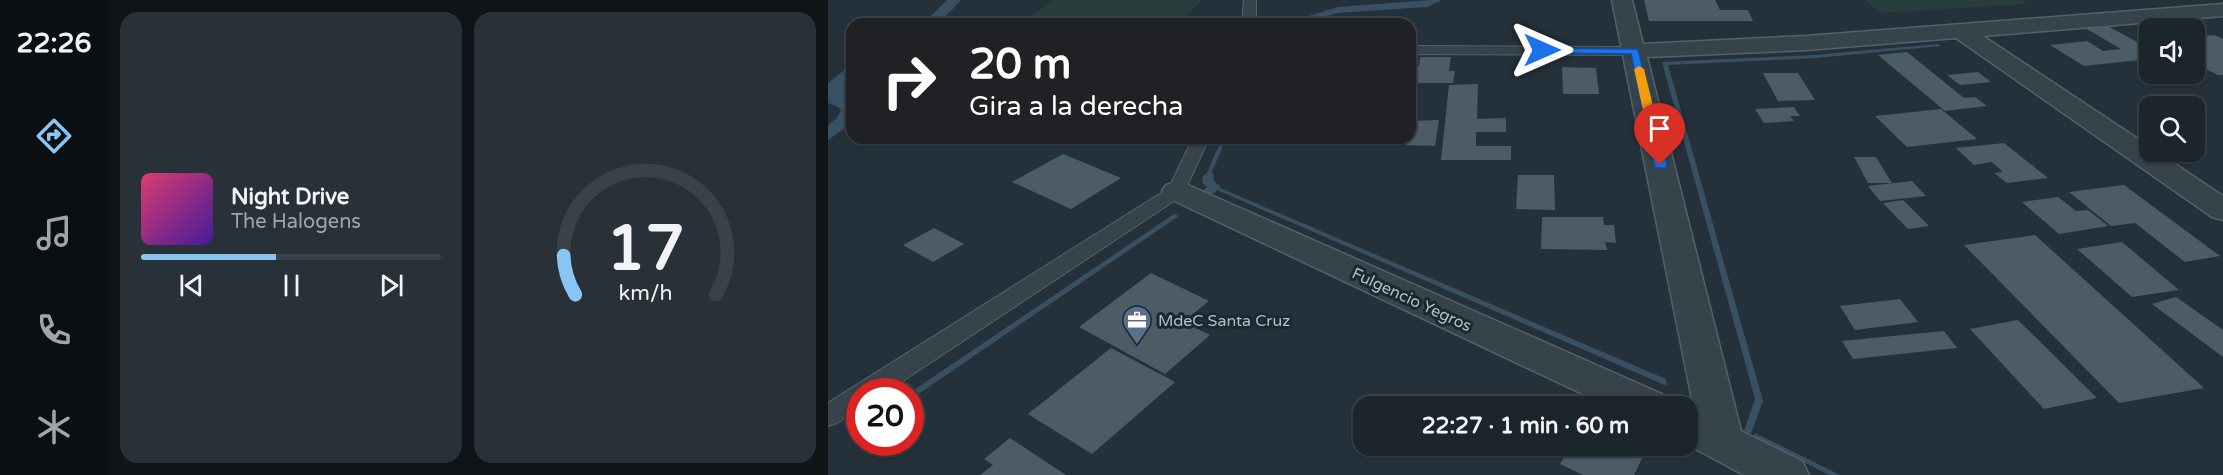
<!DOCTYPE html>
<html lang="es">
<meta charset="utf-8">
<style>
body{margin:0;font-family:"Varela Round",sans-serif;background:#283138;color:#f1f3f6;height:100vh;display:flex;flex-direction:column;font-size:22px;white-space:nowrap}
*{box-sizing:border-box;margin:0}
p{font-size:20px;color:#a0a5a9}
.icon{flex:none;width:33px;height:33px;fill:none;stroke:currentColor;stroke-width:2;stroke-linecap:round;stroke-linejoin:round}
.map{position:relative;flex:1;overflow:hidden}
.panel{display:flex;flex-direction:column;gap:12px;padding:12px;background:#0f1418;width:720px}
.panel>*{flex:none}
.top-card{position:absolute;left:18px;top:18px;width:570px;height:126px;border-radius:18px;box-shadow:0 2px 4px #0004,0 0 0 2px #394248;background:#202124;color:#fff;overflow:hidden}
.controls{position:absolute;left:1311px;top:18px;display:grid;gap:12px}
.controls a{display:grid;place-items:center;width:66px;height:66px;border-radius:12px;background:#1b252c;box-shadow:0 2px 4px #0004,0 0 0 2px #394248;font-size:30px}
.speed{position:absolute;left:18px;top:378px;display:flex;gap:12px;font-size:30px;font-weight:700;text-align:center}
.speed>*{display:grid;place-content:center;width:78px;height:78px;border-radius:50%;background:#1b252c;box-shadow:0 2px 4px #0004,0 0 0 2px #394248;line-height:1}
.speed .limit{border:9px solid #d22;background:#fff;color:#111}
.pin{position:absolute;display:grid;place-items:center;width:51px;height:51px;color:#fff;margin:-62px -26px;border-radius:50% 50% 50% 0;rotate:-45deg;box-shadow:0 0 6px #0007}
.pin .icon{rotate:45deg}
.me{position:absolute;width:66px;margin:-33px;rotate:90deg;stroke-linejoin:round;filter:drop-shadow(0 0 4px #0008)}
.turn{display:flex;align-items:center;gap:21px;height:126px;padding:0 24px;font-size:27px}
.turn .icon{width:78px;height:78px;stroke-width:2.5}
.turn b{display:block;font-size:42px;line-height:51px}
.panel .widget{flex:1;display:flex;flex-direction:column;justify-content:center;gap:9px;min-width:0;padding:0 21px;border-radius:18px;background:#283138}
.panel .dial{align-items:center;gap:0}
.dial svg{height:156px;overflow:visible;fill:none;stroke:#394248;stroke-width:7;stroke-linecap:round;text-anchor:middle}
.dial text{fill:#f1f3f6;stroke:none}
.song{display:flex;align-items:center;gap:18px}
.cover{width:72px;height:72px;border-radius:9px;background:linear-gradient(135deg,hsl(340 70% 55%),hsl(260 70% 35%))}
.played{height:6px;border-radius:3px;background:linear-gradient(90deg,#8bc5f4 45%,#394248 45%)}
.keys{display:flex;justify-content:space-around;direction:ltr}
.panel .tiles{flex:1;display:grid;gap:12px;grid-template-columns:repeat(2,1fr)}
.trip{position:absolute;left:525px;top:396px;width:345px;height:60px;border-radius:18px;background:#1b252c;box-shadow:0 2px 4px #0004,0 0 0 2px #394248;font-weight:700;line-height:60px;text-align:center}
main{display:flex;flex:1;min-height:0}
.tab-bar{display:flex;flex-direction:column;width:108px;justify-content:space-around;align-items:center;background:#0b0f12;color:#a0a5a9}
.tab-bar .icon{width:42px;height:42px}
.tab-bar .current{color:#8bc5f4}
.tab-bar b{font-size:27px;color:#f1f3f6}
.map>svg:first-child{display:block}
.green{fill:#273e3c}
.water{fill:#385061}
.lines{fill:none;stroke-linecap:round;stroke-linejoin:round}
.stream{fill:#385061;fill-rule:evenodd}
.building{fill:#4c5c67}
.lane-casing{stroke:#556169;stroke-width:2}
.street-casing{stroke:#556169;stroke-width:3}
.lane{fill:#37434b;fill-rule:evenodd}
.street{fill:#37434b;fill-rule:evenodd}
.route{fill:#1a73e8;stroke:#114b97;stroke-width:1.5}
.slow{fill:#f59e0b}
.labels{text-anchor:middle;stroke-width:6;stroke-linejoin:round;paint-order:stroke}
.street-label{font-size:16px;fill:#b3bec7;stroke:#1c2830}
.poi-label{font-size:16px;fill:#b3bec7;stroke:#1c2830;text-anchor:start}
</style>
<main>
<nav class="tab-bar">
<b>22:26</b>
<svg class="icon current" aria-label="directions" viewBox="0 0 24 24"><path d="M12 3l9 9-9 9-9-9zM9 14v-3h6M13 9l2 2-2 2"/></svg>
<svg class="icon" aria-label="music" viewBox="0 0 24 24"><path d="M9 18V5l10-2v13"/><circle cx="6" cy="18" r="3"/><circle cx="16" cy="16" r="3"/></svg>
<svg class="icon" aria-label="phone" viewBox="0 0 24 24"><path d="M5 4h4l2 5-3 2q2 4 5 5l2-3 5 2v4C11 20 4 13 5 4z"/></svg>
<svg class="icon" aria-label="climate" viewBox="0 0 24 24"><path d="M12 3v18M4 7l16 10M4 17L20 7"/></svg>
</nav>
<section class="panel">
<div class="tiles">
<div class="widget">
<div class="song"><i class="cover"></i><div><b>Night Drive</b><p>The Halogens</p></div></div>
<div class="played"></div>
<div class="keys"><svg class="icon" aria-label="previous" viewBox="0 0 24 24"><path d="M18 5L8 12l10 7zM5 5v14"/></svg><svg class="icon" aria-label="pause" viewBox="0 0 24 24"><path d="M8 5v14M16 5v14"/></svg><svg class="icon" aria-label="next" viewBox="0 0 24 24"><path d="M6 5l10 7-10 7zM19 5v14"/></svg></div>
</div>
<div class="widget dial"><svg viewBox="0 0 100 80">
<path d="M14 69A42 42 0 1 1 86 69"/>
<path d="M14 69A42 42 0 0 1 8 49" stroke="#8bc5f4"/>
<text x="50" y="56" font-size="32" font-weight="700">17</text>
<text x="50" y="72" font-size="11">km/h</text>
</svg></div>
</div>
</section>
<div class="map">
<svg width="1395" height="475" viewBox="0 0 1395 475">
<rect width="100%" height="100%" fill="#24313b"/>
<!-- green -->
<g class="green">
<polygon points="225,0 374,0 351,24 193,24"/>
<polygon points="1037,0 1193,0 1200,4 1052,13"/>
</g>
<!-- water -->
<g class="water">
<path d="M119,0h14c-11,12 -20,24 -38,24z"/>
<polygon points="1110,44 1113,46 988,58 840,65 935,401 923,434 916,431 927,399 834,62 986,55"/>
<polygon points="24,64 24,70 17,76 17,98 24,105 24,123 0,140 0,125 9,118 13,110 10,107 0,103 0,83"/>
<polygon points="394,138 399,138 380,180 390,187 838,379 839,386 380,186 376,180"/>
<polygon points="346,214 351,216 83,399 83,392"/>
<polygon points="927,433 1012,475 1001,475 926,437"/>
</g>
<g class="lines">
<!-- stream -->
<g class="stream">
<polygon points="602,0 614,0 599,7 510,13 469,24 454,24 510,7"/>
<polygon points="381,172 385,173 386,181 393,187 379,199 371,199 369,196 379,187 374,182 375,176"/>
</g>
</g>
<!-- building -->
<g class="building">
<polygon points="816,0 887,0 892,10 920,10 925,21 821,21"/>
<polygon points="1274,23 1322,49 1322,59 1256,66 1222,45 1259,41 1275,51 1293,49 1252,25"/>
<polygon points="1386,35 1395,39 1395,75 1390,75 1366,63 1366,36"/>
<polygon points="1079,52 1136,98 1147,97 1159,106 1117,111 1050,55"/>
<polygon points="592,57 623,57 621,71 627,71 625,83 582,83 583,66 591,66"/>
<polygon points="734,67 768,68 771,94 735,94"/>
<polygon points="1150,72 1163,82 1132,85 1119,75"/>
<polygon points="935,73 970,73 987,100 950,101"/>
<polygon points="650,84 649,119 678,118 678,132 648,132 648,146 683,146 683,160 613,160 621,85"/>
<polygon points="966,107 972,116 962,116 966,121 936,123 927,109"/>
<polygon points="1113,109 1149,139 1079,147 1047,116"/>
<polygon points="611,120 607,146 544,144 546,138 582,138 582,123 584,121"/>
<polygon points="1176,143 1220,178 1179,183 1166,173 1175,172 1164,162 1146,165 1128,148"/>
<polygon points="235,154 293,178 243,209 184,182"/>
<polygon points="1026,157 1048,157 1064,183 1040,183"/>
<polygon points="690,175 726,175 727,210 688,209"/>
<polygon points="1084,181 1098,196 1052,201 1040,186"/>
<polygon points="1296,185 1392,256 1357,262 1307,223 1283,226 1241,192"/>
<polygon points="1230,197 1248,211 1260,210 1280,226 1231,234 1194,202"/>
<polygon points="1075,200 1101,226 1080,229 1055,203"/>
<polygon points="714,217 775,217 776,225 786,225 788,243 777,242 779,250 713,249"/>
<polygon points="106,228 136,244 105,262 75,245"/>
<polygon points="1207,235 1376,388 1291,403 1136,245"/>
<polygon points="1294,242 1351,290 1304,297 1249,249"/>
<polygon points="323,273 381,301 355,322 382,335 337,374 251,327"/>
<polygon points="1348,297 1395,330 1395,357 1324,304"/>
<polygon points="1072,299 1090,322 1027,330 1012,306"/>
<polygon points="1190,320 1269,398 1216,409 1142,329"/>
<polygon points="1116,331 1129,348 1025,359 1014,341"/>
<polygon points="283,348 347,382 264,454 200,414"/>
<polygon points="182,438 238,475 152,475 165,465 156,459"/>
<polygon points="742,446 820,446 806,475 755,475 732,464"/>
</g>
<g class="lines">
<!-- lane casing -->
<g class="lane-casing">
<g id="lane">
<polygon points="416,0 428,0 428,24 414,24"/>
<polygon points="582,46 807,47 814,51 807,55 582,54"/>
<polygon points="365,138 381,138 355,195 58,392 32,392 32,408 9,423 0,426 0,403 341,188"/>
</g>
</g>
<!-- street casing -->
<g class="street-casing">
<g id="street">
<polygon points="784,0 804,0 815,44 978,36 1395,4 1395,16 1155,36 1322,147 1322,152 1329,152 1395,196 1395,220 1384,217 1128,38 978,50 819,57 913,431 974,461 981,475 916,475 860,445 860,408 866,409"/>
<polygon points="349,182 360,185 834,394 840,406 780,406 338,197 334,191 338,185"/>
</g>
</g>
<!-- lane -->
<use href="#lane" class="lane"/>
<!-- street -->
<use href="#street" class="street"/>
</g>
<!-- route -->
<polygon class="route" points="710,48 810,49 839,165 837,168 828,168 826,165 803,54 714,53 710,52"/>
<!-- slow -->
<polygon class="slow" points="811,66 816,69 826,110 820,113 815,110 806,69"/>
<!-- icons -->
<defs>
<g id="office-pin" transform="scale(1.5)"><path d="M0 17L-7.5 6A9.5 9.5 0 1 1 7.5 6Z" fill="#5c6f8a" stroke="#1c2830"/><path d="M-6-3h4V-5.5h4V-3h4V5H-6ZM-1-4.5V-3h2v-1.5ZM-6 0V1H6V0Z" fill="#fff"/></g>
</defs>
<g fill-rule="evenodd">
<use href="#office-pin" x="309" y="320"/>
</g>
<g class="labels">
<!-- street labels -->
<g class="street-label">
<text transform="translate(584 299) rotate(25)" y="6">Fulgencio Yegros</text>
</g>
<!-- poi labels -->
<g class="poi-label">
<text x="330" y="326">MdeC Santa Cruz</text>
</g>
</g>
</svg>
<div class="controls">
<a><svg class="icon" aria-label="sound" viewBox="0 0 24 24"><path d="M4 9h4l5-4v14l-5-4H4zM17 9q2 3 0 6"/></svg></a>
<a><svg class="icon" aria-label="search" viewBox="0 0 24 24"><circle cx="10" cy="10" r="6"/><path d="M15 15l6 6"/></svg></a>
</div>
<div class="speed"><div class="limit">20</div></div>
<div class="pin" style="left:832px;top:165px;background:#d93025"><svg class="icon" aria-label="arrive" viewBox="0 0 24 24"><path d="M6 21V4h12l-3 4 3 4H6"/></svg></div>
<svg class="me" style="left:714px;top:50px" viewBox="-20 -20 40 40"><path d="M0-17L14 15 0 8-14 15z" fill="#1a73e8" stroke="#fff" stroke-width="4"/></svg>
<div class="trip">22:27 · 1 min · 60 m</div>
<div class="top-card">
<div class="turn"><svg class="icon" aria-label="right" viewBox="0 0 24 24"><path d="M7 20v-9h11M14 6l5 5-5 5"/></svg><div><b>20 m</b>Gira a la derecha</div></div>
</div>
</div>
</main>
